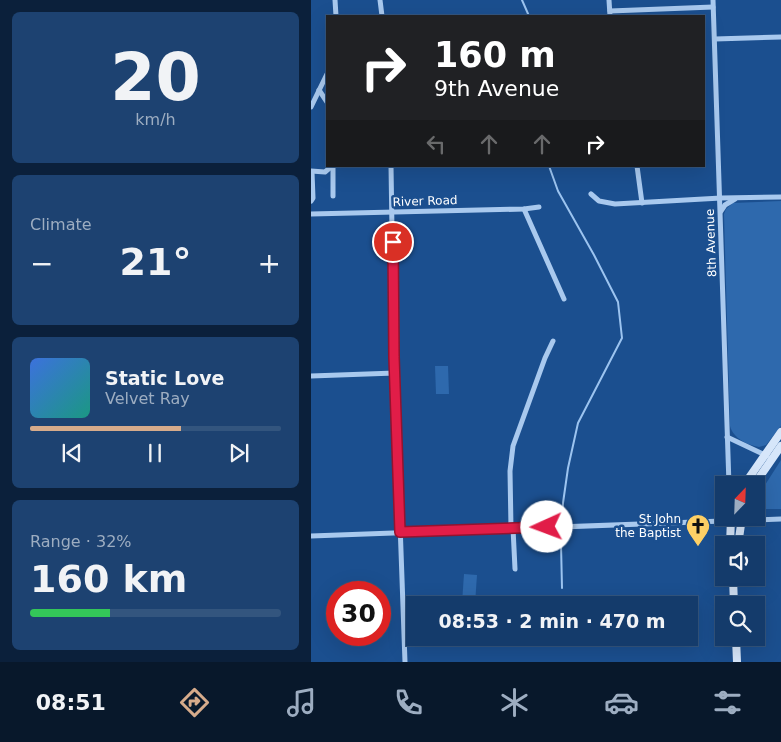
<!DOCTYPE html>
<meta charset="utf-8">
<style>
body{margin:0;font-family:"DejaVu Sans",sans-serif;background:#1d4271;color:#f1f3f6;height:100vh;display:flex;flex-direction:column;font-size:19px;white-space:nowrap}
*{box-sizing:border-box;margin:0}
p{font-size:16px;color:#9dadc1}
.icon{flex:none;width:28px;height:28px;fill:none;stroke:currentColor;stroke-width:2;stroke-linecap:round;stroke-linejoin:round}
.map{position:relative;flex:1;overflow:hidden}
.drawer{display:flex;flex-direction:column;gap:12px;padding:12px;background:#0b203b;width:311px}
.drawer>*{flex:none}
.hud{position:absolute;left:15px;top:15px;width:379px;height:152px;border-radius:0px;box-shadow:0 5px 20px #0002,0 0 0 1px #33557e;background:#202124;color:#fff;overflow:hidden}
.needle{width:32px;rotate:23deg}
.controls{position:absolute;left:404px;top:476px;display:grid;gap:10px}
.controls a{display:grid;place-items:center;width:50px;height:50px;border-radius:0px;background:#143b6b;box-shadow:0 5px 20px #0002,0 0 0 1px #33557e;font-size:25px}
.speed{position:absolute;left:15px;top:581px;display:flex;gap:10px;font-size:25px;font-weight:700;text-align:center}
.speed>*{display:grid;place-content:center;width:65px;height:65px;border-radius:50%;background:#143b6b;box-shadow:0 5px 20px #0002,0 0 0 1px #33557e;line-height:1}
.speed .limit{border:8px solid #d22;background:#fff;color:#111}
.pin{position:absolute;display:grid;place-items:center;width:42px;height:42px;color:#fff;margin:-21px;border:2px solid #fff;border-radius:50%;box-shadow:0 1px 5px #0007}
.me{position:absolute;width:55px;margin:-28px;rotate:268deg;stroke-linejoin:round;filter:drop-shadow(0 0 4px #0008)}
.turn{display:flex;align-items:center;gap:18px;height:105px;padding:0 25px;font-size:22px}
.turn .icon{width:65px;height:65px;stroke-width:2.5}
.turn b{display:block;font-size:35px;line-height:42px}
.lanes{display:flex;align-items:center;height:48px;padding:0 25px;background:#0003;justify-content:center;gap:25px;direction:ltr}
.lanes .off{opacity:.35}
.big{font-size:38px;font-weight:700;line-height:1.1}
.drawer .card{flex:1;display:flex;flex-direction:column;justify-content:center;gap:8px;min-width:0;padding:0 18px;border-radius:8px;background:#1d4271}
.drawer .dial{align-items:center;gap:0}
.dial b{font-size:65px;line-height:1}
.song{display:flex;align-items:center;gap:15px}
.cover{width:60px;height:60px;border-radius:8px;background:linear-gradient(135deg,hsl(220 70% 55%),hsl(170 70% 35%))}
.played{height:5px;border-radius:2px;background:linear-gradient(90deg,#d6ab8b 60%,#33557e 60%)}
.keys{display:flex;justify-content:space-around;direction:ltr}
.heat{display:flex;justify-content:space-between;align-items:center;font-size:28px;direction:ltr}
.charge{height:8px;border-radius:4px;background:linear-gradient(90deg,#34c759 32%,#33557e 0)}
.trip{position:absolute;left:95px;top:596px;width:292px;height:50px;border-radius:0px;background:#143b6b;box-shadow:0 5px 20px #0002,0 0 0 1px #33557e;font-weight:700;line-height:50px;text-align:center}
.tabs{display:flex;height:80px;justify-content:space-around;align-items:center;background:#08182b;color:#9dadc1}
.tabs .icon{width:35px;height:35px}
.tabs .current{color:#d6ab8b}
.tabs b{font-size:22px;color:#f1f3f6}
main{display:flex;flex:1;min-height:0}
.map>svg:first-child{display:block}
.green{fill:#2e69ad}
.lines{fill:none;stroke-linecap:round;stroke-linejoin:round}
.stream{stroke:#9cc4f0;stroke-width:2}
.street{stroke:#a9c9ee;stroke-width:5}
.secondary{stroke:#d6e6fa;stroke-width:8}
.route-casing{stroke:#92132f;stroke-width:12}
.route{stroke:#e11d48;stroke-width:9}
.labels{text-anchor:middle;stroke-width:5;stroke-linejoin:round;paint-order:stroke}
.street-label{font-size:12px;fill:#fff;stroke:#1b4f8f}
.poi-label{font-size:12px;fill:#fff;stroke:#1b4f8f;text-anchor:end}
</style>
<main>
<section class="drawer">
<div class="card dial"><b>20</b><p>km/h</p></div>
<div class="card"><p>Climate</p>
<div class="heat"><a>−</a><b class="big">21°</b><a>+</a></div>
</div>
<div class="card">
<div class="song"><i class="cover"></i><div><b>Static Love</b><p>Velvet Ray</p></div></div>
<div class="played"></div>
<div class="keys"><svg class="icon" aria-label="previous" viewBox="0 0 24 24"><path d="M18 5L8 12l10 7zM5 5v14"/></svg><svg class="icon" aria-label="pause" viewBox="0 0 24 24"><path d="M8 5v14M16 5v14"/></svg><svg class="icon" aria-label="next" viewBox="0 0 24 24"><path d="M6 5l10 7-10 7zM19 5v14"/></svg></div>
</div>
<div class="card"><p>Range · 32%</p><b class="big">160 km</b><div class="charge"></div></div>
</section>
<div class="map">
<svg width="470" height="662" viewBox="0 0 470 662">
<rect width="100%" height="100%" fill="#1b4f8f"/>
<!-- green -->
<g class="green">
<path d="M470,201v225l-15,19 -7,2c-12,-2 -26,-9 -29,-21l-6,-212 2,-5 7,-6z"/>
<polygon points="124,366 137,366 138,394 125,394"/>
<polygon points="470,460 470,509 454,509 447,496"/>
<polygon points="153,574 166,575 164,604 151,603"/>
</g>
<g class="lines">
<!-- stream -->
<g class="stream">
<polyline points="211,0 218,16"/>
<polyline points="238,166 247,191 283,255 307,302 311,338 267,423 257,468 252,503 250,544 251,588"/>
</g>
<!-- street -->
<g class="street">
<polyline points="24,0 25,16"/>
<polyline points="69,0 71,16"/>
<polyline points="298,0 299,16"/>
<polyline points="402,0 418,485"/>
<polyline points="299,11 402,7"/>
<polyline points="404,39 470,37"/>
<polyline points="8,90 16,102"/>
<polyline points="0,107 16,74"/>
<polyline points="80,166 83,357 94,662"/>
<polyline points="326,166 331,203"/>
<polyline points="0,171 14,172 21,166"/>
<polyline points="280,194 288,201 304,204 410,198 470,197"/>
<polyline points="22,196 22,166"/>
<polyline points="0,201 2,198 1,172"/>
<polyline points="213,209 253,299"/>
<polyline points="410,211 414,205 424,199"/>
<polyline points="0,214 213,209 228,207"/>
<polyline points="0,376 84,373"/>
<polyline points="416,437 456,456"/>
<polyline points="200,528 199,471 202,446 234,358 242,341"/>
<polyline points="202,528 204,569"/>
<polyline points="0,536 470,519"/>
</g>
<!-- secondary -->
<g class="secondary">
<polyline points="433,485 470,432"/>
<polyline points="443,485 470,446"/>
<polyline points="419,545 420,518"/>
<polyline points="427,545 431,518"/>
<polyline points="422,578 423,605"/>
<polyline points="425,638 426,662"/>
</g>
</g>
<g class="lines">
<!-- route casing -->
<g class="route-casing">
<polyline id="route" points="82,242 83,357 89,532 236,527"/>
</g>
<!-- route -->
<use href="#route" class="route"/>
</g>
<!-- icons -->
<defs>
<g id="church-pin" transform="scale(1.25)"><path d="M0 17L-7.5 6A9.5 9.5 0 1 1 7.5 6Z" fill="#ffd166" stroke="#1b4f8f"/><path d="M-1.2-6h2.4v3.5h3.3v2.4h-3.3V6h-2.4V-.1h-3.3v-2.4h3.3Z" fill="#111"/></g>
</defs>
<g fill-rule="evenodd">
<use href="#church-pin" x="387" y="526"/>
</g>
<g class="labels">
<!-- street labels -->
<g class="street-label">
<text transform="translate(114 201) rotate(-2)" y="4">River Road</text>
<text transform="translate(400 243) rotate(-92)" y="4">8th Avenue</text>
</g>
<!-- poi labels -->
<g class="poi-label">
<text x="370" y="523">St John<tspan x="370" dy="14">the Baptist</tspan></text>
</g>
</g>
</svg>
<div class="controls">
<a><svg class="needle" viewBox="-14 -14 28 28"><path d="M0-13l5 13h-10z" fill="#e53935"/><path d="M0 13l5-13h-10z" fill="#9dadc1"/></svg></a>
<a><svg class="icon" aria-label="sound" viewBox="0 0 24 24"><path d="M4 9h4l5-4v14l-5-4H4zM17 9q2 3 0 6"/></svg></a>
<a><svg class="icon" aria-label="search" viewBox="0 0 24 24"><circle cx="10" cy="10" r="6"/><path d="M15 15l6 6"/></svg></a>
</div>
<div class="speed"><div class="limit">30</div></div>
<div class="pin" style="left:82px;top:242px;background:#d93025"><svg class="icon" aria-label="arrive" viewBox="0 0 24 24"><path d="M6 21V4h12l-3 4 3 4H6"/></svg></div>
<svg class="me" style="left:236px;top:527px" viewBox="-20 -20 40 40"><circle r="19" fill="#fff"/><path d="M0-13L10 11 0 6-10 11z" fill="#e11d48"/></svg>
<div class="trip">08:53 · 2 min · 470 m</div>
<div class="hud">
<div class="turn"><svg class="icon" aria-label="right" viewBox="0 0 24 24"><path d="M7 20v-9h11M14 6l5 5-5 5"/></svg><div><b>160 m</b>9th Avenue</div></div>
<div class="lanes"><svg class="icon off" aria-label="left" viewBox="0 0 24 24"><path d="M17 20v-9H6M10 6l-5 5 5 5"/></svg><svg class="icon off" aria-label="ahead" viewBox="0 0 24 24"><path d="M12 20V5M6 11l6-6 6 6"/></svg><svg class="icon off" aria-label="ahead" viewBox="0 0 24 24"><path d="M12 20V5M6 11l6-6 6 6"/></svg><svg class="icon" aria-label="right" viewBox="0 0 24 24"><path d="M7 20v-9h11M14 6l5 5-5 5"/></svg></div>
</div>
</div>
</main>
<nav class="tabs">
<b>08:51</b>
<svg class="icon current" aria-label="directions" viewBox="0 0 24 24"><path d="M12 3l9 9-9 9-9-9zM9 14v-3h6M13 9l2 2-2 2"/></svg>
<svg class="icon" aria-label="music" viewBox="0 0 24 24"><path d="M9 18V5l10-2v13"/><circle cx="6" cy="18" r="3"/><circle cx="16" cy="16" r="3"/></svg>
<svg class="icon" aria-label="phone" viewBox="0 0 24 24"><path d="M5 4h4l2 5-3 2q2 4 5 5l2-3 5 2v4C11 20 4 13 5 4z"/></svg>
<svg class="icon" aria-label="climate" viewBox="0 0 24 24"><path d="M12 3v18M4 7l16 10M4 17L20 7"/></svg>
<svg class="icon" aria-label="car" viewBox="0 0 24 24"><path d="M5 17H2v-5l4-1 3-4h7l3 4 3 1v5h-3M9 17h6M6 11h13"/><circle cx="7" cy="17" r="2"/><circle cx="17" cy="17" r="2"/></svg>
<svg class="icon" aria-label="filters" viewBox="0 0 24 24"><path d="M4 7h16M4 17h16"/><circle cx="9" cy="7" r="2"/><circle cx="15" cy="17" r="2"/></svg>
</nav>
